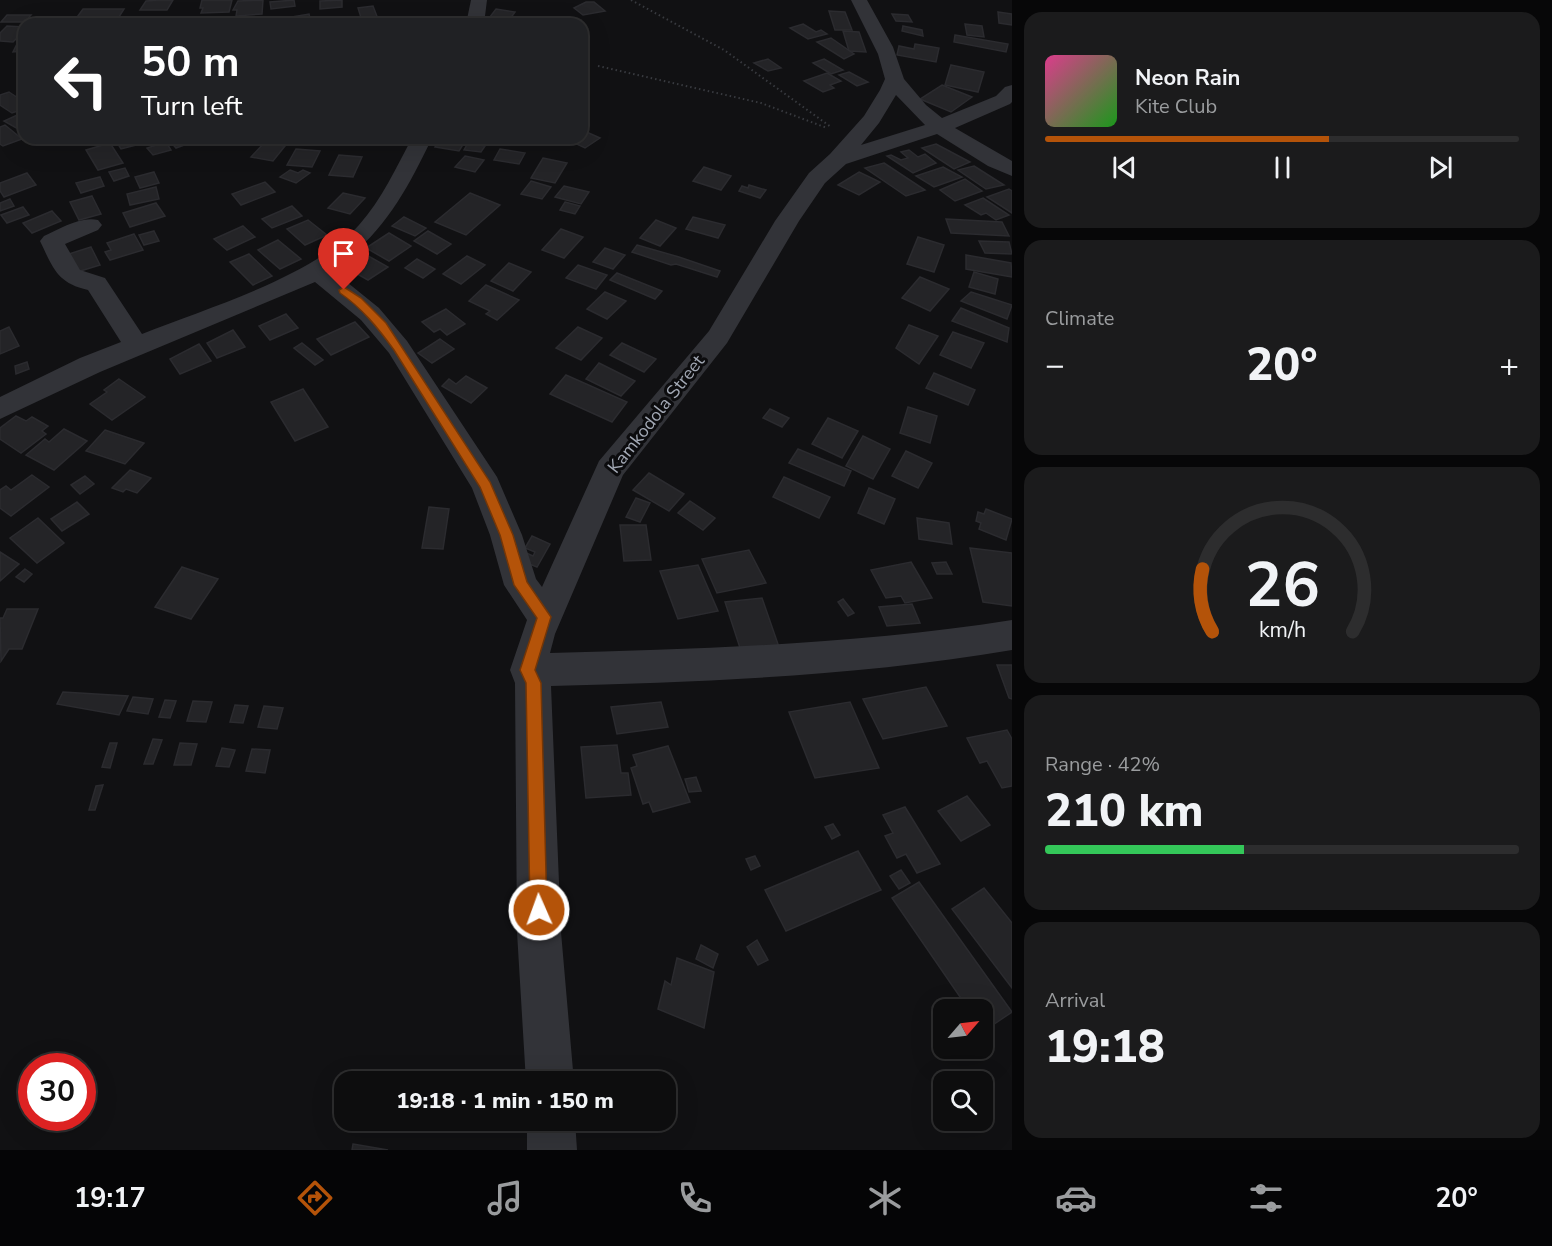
<!DOCTYPE html>
<meta charset="utf-8">
<style>
body{margin:0;font-family:"Nunito Sans",sans-serif;background:#1b1b1c;color:#f1f3f6;height:100vh;display:flex;flex-direction:column;font-size:22px;white-space:nowrap}
*{box-sizing:border-box;margin:0}
p{font-size:20px;color:#9a9c9e}
.icon{flex:none;width:33px;height:33px;fill:none;stroke:currentColor;stroke-width:2;stroke-linecap:round;stroke-linejoin:round}
.map{position:relative;flex:1;overflow:hidden}
.side{display:flex;flex-direction:column;gap:12px;padding:12px;background:#070708;width:540px}
.side>*{flex:none}
.hud{position:absolute;left:18px;top:18px;width:570px;height:126px;border-radius:18px;box-shadow:0 6px 24px #0002,0 0 0 2px #2d2d2e;background:#202124;color:#fff;overflow:hidden}
.needle{width:39px;rotate:62deg}
.fabs{position:absolute;left:933px;top:999px;display:grid;gap:12px}
.fabs a{display:grid;place-items:center;width:60px;height:60px;border-radius:12px;background:#0d0d0e;box-shadow:0 6px 24px #0002,0 0 0 2px #2d2d2e;font-size:30px}
.speed{position:absolute;left:18px;top:1053px;display:flex;gap:12px;font-size:30px;font-weight:700;text-align:center}
.speed>*{display:grid;place-content:center;width:78px;height:78px;border-radius:50%;background:#0d0d0e;box-shadow:0 6px 24px #0002,0 0 0 2px #2d2d2e;line-height:1}
.speed .limit{border:9px solid #d22;background:#fff;color:#111}
.pin{position:absolute;display:grid;place-items:center;width:51px;height:51px;color:#fff;margin:-62px -26px;border-radius:50% 50% 50% 0;rotate:-45deg;box-shadow:0 0 6px #0007}
.pin .icon{rotate:45deg}
.me{position:absolute;width:66px;margin:-33px;rotate:358deg;stroke-linejoin:round;filter:drop-shadow(0 0 4px #0008)}
.turn{display:flex;align-items:center;gap:21px;height:126px;padding:0 24px;font-size:27px}
.turn .icon{width:78px;height:78px;stroke-width:2.5}
.turn b{display:block;font-size:42px;line-height:51px}
.big{font-size:45px;font-weight:800;line-height:1.1}
.side .widget{flex:1;display:flex;flex-direction:column;justify-content:center;gap:9px;min-width:0;padding:0 21px;border-radius:18px;background:#1b1b1c}
.side .dial{align-items:center;gap:0}
.dial svg{height:156px;overflow:visible;fill:none;stroke:#2d2d2e;stroke-width:7;stroke-linecap:round;text-anchor:middle}
.dial text{fill:#f1f3f6;stroke:none}
.song{display:flex;align-items:center;gap:18px}
.cover{width:72px;height:72px;border-radius:9px;background:linear-gradient(135deg,hsl(330 70% 55%),hsl(120 70% 35%))}
.played{height:6px;border-radius:3px;background:linear-gradient(90deg,#b45309 60%,#2d2d2e 60%)}
.keys{display:flex;justify-content:space-around;direction:ltr}
.heat{display:flex;justify-content:space-between;align-items:center;font-size:33px;direction:ltr}
.charge{height:9px;border-radius:4px;background:linear-gradient(90deg,#34c759 42%,#2d2d2e 0)}
.trip{position:absolute;left:334px;top:1071px;width:342px;height:60px;border-radius:18px;background:#0d0d0e;box-shadow:0 6px 24px #0002,0 0 0 2px #2d2d2e;font-weight:800;line-height:60px;text-align:center}
.dock{display:flex;height:96px;justify-content:space-around;align-items:center;background:#050506;color:#9a9c9e}
.dock .icon{width:42px;height:42px}
.dock .active{color:#b45309}
.dock b{font-size:27px;color:#f1f3f6}
main{display:flex;flex:1;min-height:0}
.map>svg:first-child{display:block}
.building{fill:#242427;stroke:#2b2b2f;stroke-width:1.5}
.lines{fill:none;stroke-linecap:round;stroke-linejoin:round}
.path{stroke:#383a3f;stroke-width:2;stroke-dasharray:1.5 3;stroke-linecap:butt}
.street{fill:#323338;fill-rule:evenodd}
.route{fill:#b45309;stroke:#753606;stroke-width:1.5}
.labels{text-anchor:middle;stroke-width:6;stroke-linejoin:round;paint-order:stroke}
.street-label{font-size:18px;fill:#a2a8b4;stroke:#0c0c0e}
</style>
<main>
<div class="map">
<svg width="1012" height="1150" viewBox="0 0 1012 1150">
<rect width="100%" height="100%" fill="#111113"/>
<!-- building -->
<g class="building">
<polygon points="159,0 173,0 167,10 140,10 146,1"/>
<polygon points="202,0 232,0 229,12 201,13 203,8 200,8"/>
<polygon points="263,0 262,14 236,16 237,10 233,10 238,1"/>
<polygon points="294,0 295,6 271,9 270,2"/>
<polygon points="342,0 342,7 320,9 320,1"/>
<polygon points="586,2 594,2 605,11 583,15 574,8"/>
<polygon points="373,6 378,19 362,21 358,8"/>
<polygon points="83,9 124,9 117,20 75,20"/>
<polygon points="496,9 515,12 510,19 490,17"/>
<polygon points="829,11 845,12 852,30 835,30"/>
<polygon points="998,12 1012,14 1012,25 999,23"/>
<polygon points="309,14 311,23 280,24 279,19"/>
<polygon points="892,14 908,15 912,22 896,21"/>
<polygon points="7,15 31,15 25,22 1,22"/>
<polygon points="803,24 816,32 821,30 827,34 808,39 790,28"/>
<polygon points="965,24 982,26 984,37 967,35"/>
<polygon points="7,26 24,27 24,31 13,42 0,41 0,33"/>
<polygon points="903,26 922,30 923,36 902,31"/>
<polygon points="843,31 859,32 866,52 849,51"/>
<polygon points="955,35 1008,44 1006,52 954,42"/>
<polygon points="20,38 24,38 24,51 13,52"/>
<polygon points="831,38 854,54 844,59 817,42"/>
<polygon points="915,44 939,48 936,62 897,55 899,46 914,49"/>
<polygon points="768,59 781,68 768,71 754,63"/>
<polygon points="824,59 843,70 831,74 813,63"/>
<polygon points="951,65 984,72 978,92 945,85"/>
<polygon points="849,72 868,82 857,86 839,75"/>
<polygon points="827,73 841,81 830,85 834,88 823,92 804,81"/>
<polygon points="942,85 972,97 951,112 920,99"/>
<polygon points="9,92 24,102 24,109 12,113 0,105 0,95"/>
<polygon points="24,112 24,126 18,129 4,121"/>
<polygon points="5,125 22,139 3,146 0,144 0,127"/>
<polygon points="582,130 600,138 585,148 564,138 582,138"/>
<polygon points="128,138 145,138 148,142 121,149 116,141"/>
<polygon points="175,138 185,138 190,143 176,148 169,140"/>
<polygon points="440,139 464,143 459,151 435,147"/>
<polygon points="166,142 171,150 153,155 147,148"/>
<polygon points="110,143 123,163 98,170 86,150"/>
<polygon points="264,143 285,146 273,161 251,157"/>
<polygon points="468,143 485,146 481,152 464,150"/>
<polygon points="936,144 970,162 954,169 922,148"/>
<polygon points="296,149 320,151 312,167 287,165"/>
<polygon points="500,149 525,153 519,164 494,160"/>
<polygon points="909,150 918,157 925,154 936,163 913,173 887,156 891,155 901,160 908,158 901,152"/>
<polygon points="339,155 362,157 353,177 329,175"/>
<polygon points="465,156 484,160 475,172 455,167"/>
<polygon points="543,158 567,163 555,183 531,178"/>
<polygon points="884,163 925,190 906,196 865,168"/>
<polygon points="974,166 1004,185 986,189 958,170"/>
<polygon points="704,167 731,176 721,190 693,181"/>
<polygon points="943,167 962,177 934,187 916,176"/>
<polygon points="125,168 129,176 114,181 109,172"/>
<polygon points="290,170 298,173 303,170 310,173 296,183 280,177"/>
<polygon points="154,172 159,183 140,188 135,177"/>
<polygon points="859,172 880,182 859,195 838,185"/>
<polygon points="27,173 36,185 4,197 0,191 0,183"/>
<polygon points="100,177 104,186 81,193 76,183"/>
<polygon points="965,179 982,191 955,201 940,190"/>
<polygon points="531,181 551,187 542,199 521,194"/>
<polygon points="265,182 275,192 241,205 232,194"/>
<polygon points="749,185 766,190 760,198 739,191 742,186 748,188"/>
<polygon points="564,186 589,192 581,204 555,197"/>
<polygon points="156,187 159,199 130,205 127,194"/>
<polygon points="1009,189 1012,191 1012,213 987,197"/>
<polygon points="343,193 365,198 350,214 328,208"/>
<polygon points="470,193 500,205 466,235 435,222"/>
<polygon points="92,196 101,214 79,220 70,202"/>
<polygon points="983,198 1009,215 996,220 986,213 981,215 965,205"/>
<polygon points="10,199 14,206 0,211 0,203"/>
<polygon points="565,202 580,206 575,214 560,210"/>
<polygon points="156,203 165,216 130,227 123,213"/>
<polygon points="292,206 302,216 272,228 262,219"/>
<polygon points="23,207 29,215 7,223 1,215"/>
<polygon points="52,211 61,221 32,233 23,223"/>
<polygon points="404,217 426,228 415,236 392,226"/>
<polygon points="693,217 725,225 718,238 686,229"/>
<polygon points="946,219 1002,222 1009,236 951,233"/>
<polygon points="308,220 327,235 305,245 287,229"/>
<polygon points="656,220 676,228 660,246 640,238"/>
<polygon points="243,226 255,237 227,250 214,239"/>
<polygon points="561,229 583,237 564,258 542,250"/>
<polygon points="154,231 159,241 144,245 139,235"/>
<polygon points="428,231 451,244 437,254 414,241"/>
<polygon points="389,233 411,246 389,261 366,248"/>
<polygon points="134,234 143,250 110,260 105,252 111,250 107,243"/>
<polygon points="918,237 944,245 934,272 907,264"/>
<polygon points="278,240 301,259 280,269 258,250"/>
<polygon points="979,241 1009,242 1012,254 985,253"/>
<polygon points="637,245 679,257 720,271 717,277 676,264 671,265 632,252"/>
<polygon points="91,247 100,265 77,272 69,254"/>
<polygon points="605,248 625,255 613,269 593,262"/>
<polygon points="363,253 388,267 368,280 343,266"/>
<polygon points="249,254 272,276 253,285 230,262"/>
<polygon points="966,255 1011,263 1012,277 966,269"/>
<polygon points="467,256 485,265 461,284 443,274"/>
<polygon points="417,259 435,269 423,278 405,268"/>
<polygon points="509,263 531,272 513,291 491,281"/>
<polygon points="578,265 607,275 596,289 566,278"/>
<polygon points="974,272 998,279 995,294 969,287"/>
<polygon points="617,273 662,291 655,299 610,280"/>
<polygon points="920,277 949,289 930,311 902,298"/>
<polygon points="486,285 519,300 497,320 486,314 490,311 469,301"/>
<polygon points="605,292 626,301 607,319 587,309"/>
<polygon points="971,292 1012,305 1007,319 961,301"/>
<polygon points="961,308 1009,328 1007,342 952,321"/>
<polygon points="446,309 465,324 447,335 440,329 434,332 422,322"/>
<polygon points="286,314 298,328 270,340 259,326"/>
<polygon points="355,322 369,337 331,355 317,339"/>
<polygon points="909,325 938,336 919,364 896,348"/>
<polygon points="9,327 19,346 0,354 0,331"/>
<polygon points="578,327 602,338 581,360 556,348"/>
<polygon points="233,330 245,347 217,358 207,343"/>
<polygon points="953,332 984,343 971,368 940,355"/>
<polygon points="440,339 454,349 432,363 418,353"/>
<polygon points="302,343 323,360 315,365 294,348"/>
<polygon points="622,343 656,359 644,372 610,355"/>
<polygon points="199,344 211,361 180,374 170,359"/>
<polygon points="27,362 29,369 16,374 15,366"/>
<polygon points="599,363 635,381 621,396 586,379"/>
<polygon points="934,373 975,390 968,405 926,388"/>
<polygon points="566,375 627,402 612,422 550,394"/>
<polygon points="466,376 487,388 471,403 442,386 449,379 456,384"/>
<polygon points="119,379 145,397 112,420 90,404 107,392 104,390"/>
<polygon points="303,389 328,427 295,441 271,402"/>
<polygon points="908,407 937,416 930,443 900,433"/>
<polygon points="770,409 789,418 782,427 763,418"/>
<polygon points="16,416 26,421 32,417 48,426 42,431 46,434 21,453 0,439 0,428"/>
<polygon points="828,418 858,431 842,458 812,444"/>
<polygon points="64,429 87,441 54,470 26,455 45,439 49,442"/>
<polygon points="105,430 144,443 125,464 86,451"/>
<polygon points="863,436 890,449 873,479 846,466"/>
<polygon points="798,449 851,471 844,486 789,463"/>
<polygon points="906,451 932,463 918,488 892,476"/>
<polygon points="130,470 151,478 137,493 126,489 123,492 112,488"/>
<polygon points="649,473 684,494 669,511 633,490"/>
<polygon points="32,475 49,487 11,516 0,508 0,490 6,486 11,490"/>
<polygon points="85,476 94,484 80,494 71,485"/>
<polygon points="784,477 830,497 819,518 773,497"/>
<polygon points="869,488 895,499 884,524 858,513"/>
<polygon points="636,498 650,503 640,522 626,517"/>
<polygon points="690,501 715,518 703,530 678,513"/>
<polygon points="77,502 89,514 62,531 51,519"/>
<polygon points="429,507 449,509 443,549 422,548"/>
<polygon points="986,509 1012,519 1006,540 979,529 981,523 976,521 978,512 984,514"/>
<polygon points="38,518 64,543 37,563 10,538"/>
<polygon points="917,518 949,523 952,544 919,539"/>
<polygon points="620,525 646,525 651,560 624,561"/>
<polygon points="532,536 550,544 537,567 519,560 524,552 533,556 535,552 525,548"/>
<polygon points="970,548 1012,553 1012,606 983,602"/>
<polygon points="749,550 766,583 717,593 702,559"/>
<polygon points="0,552 19,564 0,581"/>
<polygon points="911,562 932,598 905,603 901,596 886,598 871,570"/>
<polygon points="946,562 952,574 937,574 932,563"/>
<polygon points="698,565 718,611 678,619 660,571"/>
<polygon points="182,567 218,579 191,619 155,607"/>
<polygon points="25,569 32,574 24,582 16,577"/>
<polygon points="762,598 779,647 741,651 725,602"/>
<polygon points="843,599 854,613 848,616 838,602"/>
<polygon points="912,604 920,623 887,626 879,607"/>
<polygon points="7,609 38,609 22,649 9,649 1,661 0,618 3,618"/>
<polygon points="997,665 1012,665 1012,699 1009,698"/>
<polygon points="926,687 947,726 883,739 863,699"/>
<polygon points="63,692 128,696 119,715 57,704"/>
<polygon points="133,697 153,699 148,714 127,711"/>
<polygon points="165,700 176,701 170,718 159,717"/>
<polygon points="193,701 212,702 206,722 187,721"/>
<polygon points="661,702 668,727 617,734 611,707"/>
<polygon points="850,702 879,768 815,778 789,712"/>
<polygon points="235,705 248,706 243,723 230,722"/>
<polygon points="264,706 283,708 277,729 258,727"/>
<polygon points="1007,730 1012,739 1012,786 1002,788 987,761 980,763 967,738"/>
<polygon points="153,739 162,740 153,764 144,764"/>
<polygon points="110,743 117,743 110,768 102,767"/>
<polygon points="180,743 197,744 191,765 174,765"/>
<polygon points="617,745 621,773 628,773 631,795 586,798 581,747"/>
<polygon points="668,746 690,802 653,812 649,802 643,804 631,768 637,766 633,755"/>
<polygon points="222,748 235,750 229,767 216,766"/>
<polygon points="252,749 270,750 265,773 246,771"/>
<polygon points="696,777 701,791 689,792 685,779"/>
<polygon points="103,785 95,810 89,810 96,786"/>
<polygon points="967,796 990,825 961,841 938,811"/>
<polygon points="905,807 940,864 917,873 906,854 897,858 885,836 893,833 883,815"/>
<polygon points="833,824 840,835 832,839 825,827"/>
<polygon points="858,851 881,890 786,931 765,890"/>
<polygon points="755,856 760,866 751,870 746,859"/>
<polygon points="901,870 910,883 899,889 890,876"/>
<polygon points="919,882 1012,1012 984,1031 982,1010 969,1010 892,898"/>
<polygon points="984,888 1012,923 1012,988 952,909"/>
<polygon points="757,940 768,960 758,965 747,947"/>
<polygon points="701,945 718,954 713,968 696,959"/>
<polygon points="677,958 714,972 704,1028 658,1009 665,981 671,985"/>
<polygon points="353,1144 388,1150 352,1150"/>
</g>
<g class="lines">
<!-- path -->
<g class="path">
<polyline points="631,0 724,50 831,127"/>
<polyline points="598,66 761,103 827,128"/>
</g>
<!-- street -->
<g class="street">
<polygon points="471,0 487,0 484,24 466,24"/>
<path d="M851,0h16l26,47 11,32 22,26 16,13 54,-22 9,-9 7,-2v17l-2,2 -55,24 57,33v15l-24,-10 -51,-32 -91,30 -21,19 -26,38 -72,122 -104,132 -68,159 -5,19c155,-4 309,-9 462,-33v30c-153,26 -306,32 -461,36l10,246 13,150h-48l-9,-150 -2,-249 -5,-13 17,-50 -23,-35 -14,-50 -18,-47 -83,-135 -28,-33 -46,-38 -215,90 -100,47v-22l80,-39 41,-16 -33,-52c-31,-7 -35,-22 -48,-49l4,-5c16,-7 36,-20 54,-16l4,5 -4,5 -33,14 15,26 25,8 37,56c67,-27 169,-56 217,-109 23,-26 37,-57 53,-87h20c-26,54 -49,97 -100,132l47,38 28,33 90,136 25,58 14,44 6,8 57,-126 110,-130 66,-110 34,-48 21,-19 34,-38 16,-26 5,-11 -7,-25zM896,95l29,30 -64,20 18,-22z"/>
<polygon points="527,1120 575,1120 577,1150 527,1150"/>
</g>
</g>
<!-- route -->
<path class="route" d="M344,287l17,11 25,25 104,159 23,53 14,47 24,35 -16,53 6,13 6,227 -2,6 -6,2 -7,-2 -2,-6 -4,-227 -6,-13 17,-52 -23,-33 -14,-50 -20,-48 -86,-137c-16,-22 -32,-42 -54,-57l-1,-3z"/>
<g class="labels">
<!-- street labels -->
<g class="street-label">
<text transform="translate(656 414) rotate(-52)" y="6">Kamkodola Street</text>
</g>
</g>
</svg>
<div class="fabs">
<a><svg class="needle" viewBox="-14 -14 28 28"><path d="M0-13l5 13h-10z" fill="#e53935"/><path d="M0 13l5-13h-10z" fill="#9a9c9e"/></svg></a>
<a><svg class="icon" aria-label="search" viewBox="0 0 24 24"><circle cx="10" cy="10" r="6"/><path d="M15 15l6 6"/></svg></a>
</div>
<div class="speed"><div class="limit">30</div></div>
<div class="pin" style="left:344px;top:290px;background:#d93025"><svg class="icon" aria-label="arrive" viewBox="0 0 24 24"><path d="M6 21V4h12l-3 4 3 4H6"/></svg></div>
<svg class="me" style="left:539px;top:910px" viewBox="-20 -20 40 40"><circle r="17" fill="#b45309" stroke="#fff" stroke-width="3"/><path d="M0-11L8 9 0 5-8 9z" fill="#fff"/></svg>
<div class="trip">19:18 · 1 min · 150 m</div>
<div class="hud">
<div class="turn"><svg class="icon" aria-label="left" viewBox="0 0 24 24"><path d="M17 20v-9H6M10 6l-5 5 5 5"/></svg><div><b>50 m</b>Turn left</div></div>
</div>
</div>
<section class="side">
<div class="widget">
<div class="song"><i class="cover"></i><div><b>Neon Rain</b><p>Kite Club</p></div></div>
<div class="played"></div>
<div class="keys"><svg class="icon" aria-label="previous" viewBox="0 0 24 24"><path d="M18 5L8 12l10 7zM5 5v14"/></svg><svg class="icon" aria-label="pause" viewBox="0 0 24 24"><path d="M8 5v14M16 5v14"/></svg><svg class="icon" aria-label="next" viewBox="0 0 24 24"><path d="M6 5l10 7-10 7zM19 5v14"/></svg></div>
</div>
<div class="widget"><p>Climate</p>
<div class="heat"><a>−</a><b class="big">20°</b><a>+</a></div>
</div>
<div class="widget dial"><svg viewBox="0 0 100 80">
<path d="M14 69A42 42 0 1 1 86 69"/>
<path d="M14 69A42 42 0 0 1 9 37" stroke="#b45309"/>
<text x="50" y="56" font-size="32" font-weight="700">26</text>
<text x="50" y="72" font-size="11">km/h</text>
</svg></div>
<div class="widget"><p>Range · 42%</p><b class="big">210 km</b><div class="charge"></div></div>
<div class="widget"><p>Arrival</p><b class="big">19:18</b></div>
</section>
</main>
<nav class="dock">
<b>19:17</b>
<svg class="icon active" aria-label="directions" viewBox="0 0 24 24"><path d="M12 3l9 9-9 9-9-9zM9 14v-3h6M13 9l2 2-2 2"/></svg>
<svg class="icon" aria-label="music" viewBox="0 0 24 24"><path d="M9 18V5l10-2v13"/><circle cx="6" cy="18" r="3"/><circle cx="16" cy="16" r="3"/></svg>
<svg class="icon" aria-label="phone" viewBox="0 0 24 24"><path d="M5 4h4l2 5-3 2q2 4 5 5l2-3 5 2v4C11 20 4 13 5 4z"/></svg>
<svg class="icon" aria-label="climate" viewBox="0 0 24 24"><path d="M12 3v18M4 7l16 10M4 17L20 7"/></svg>
<svg class="icon" aria-label="car" viewBox="0 0 24 24"><path d="M5 17H2v-5l4-1 3-4h7l3 4 3 1v5h-3M9 17h6M6 11h13"/><circle cx="7" cy="17" r="2"/><circle cx="17" cy="17" r="2"/></svg>
<svg class="icon" aria-label="filters" viewBox="0 0 24 24"><path d="M4 7h16M4 17h16"/><circle cx="9" cy="7" r="2"/><circle cx="15" cy="17" r="2"/></svg>
<b>20°</b>
</nav>
